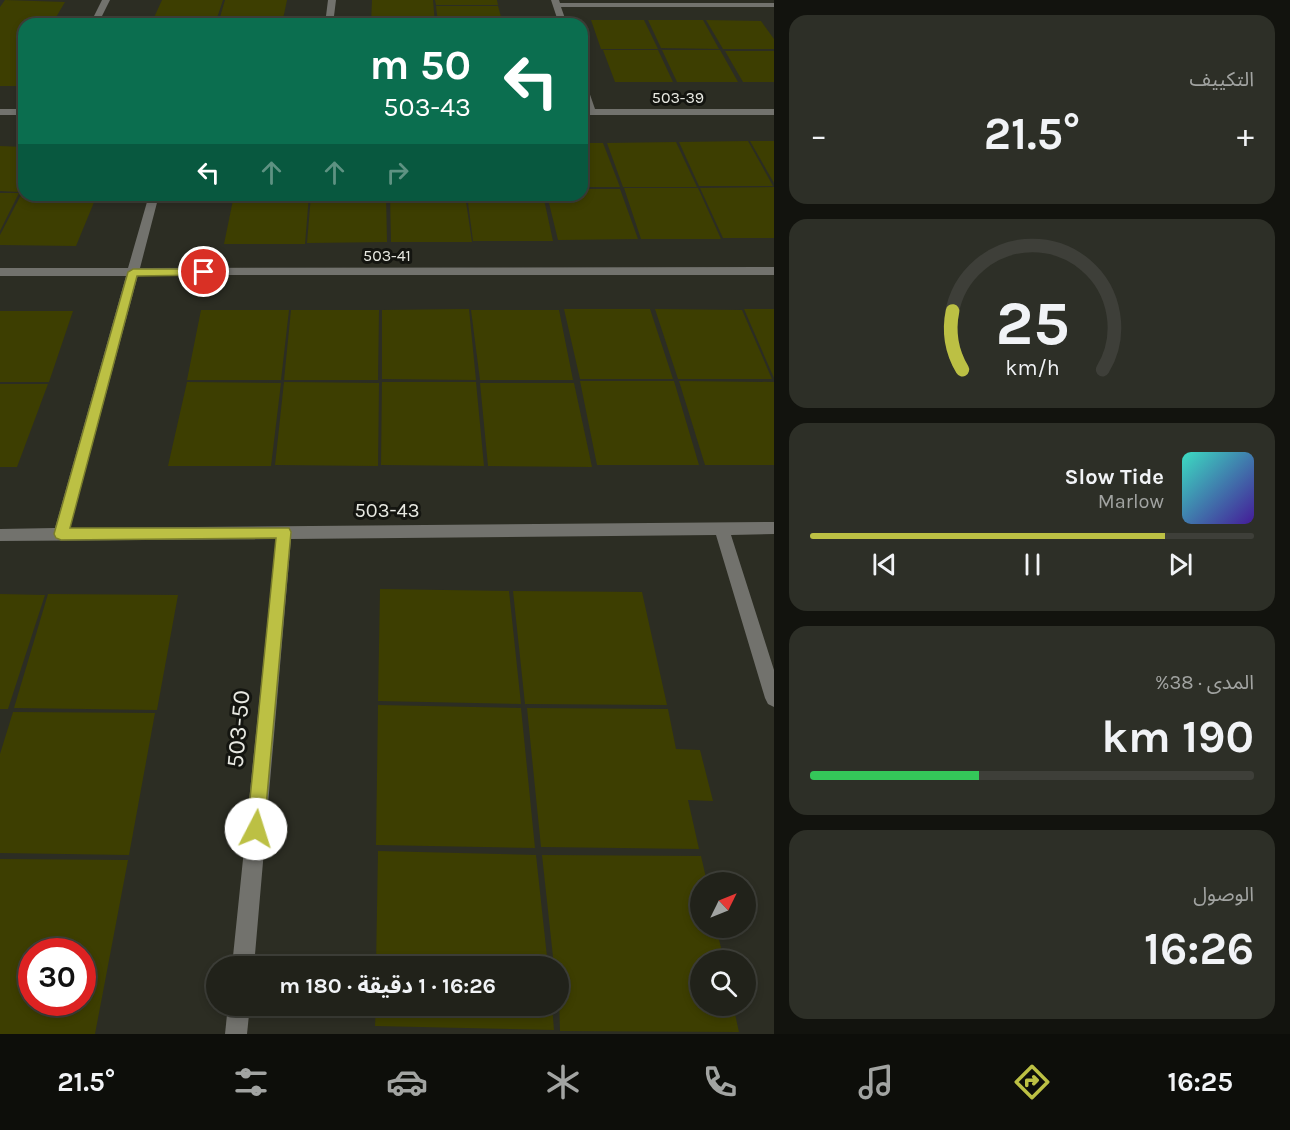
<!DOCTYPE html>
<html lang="ar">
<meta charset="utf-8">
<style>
body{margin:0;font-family:Karla,"Noto Sans Arabic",sans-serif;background:#2d2f27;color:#f1f3f6;direction:rtl;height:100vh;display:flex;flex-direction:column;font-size:22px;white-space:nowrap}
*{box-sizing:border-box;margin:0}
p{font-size:20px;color:#a2a4a2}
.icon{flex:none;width:33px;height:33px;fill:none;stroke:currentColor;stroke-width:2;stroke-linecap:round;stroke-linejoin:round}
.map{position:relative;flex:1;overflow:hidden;direction:ltr}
.sheet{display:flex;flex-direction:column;gap:15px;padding:15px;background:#12130e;width:516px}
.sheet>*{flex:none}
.guide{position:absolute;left:18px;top:18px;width:570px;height:183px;border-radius:18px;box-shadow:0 3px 9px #0003,0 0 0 2px #3e3f39;direction:rtl;background:#0b6e4f;color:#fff;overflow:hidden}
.needle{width:39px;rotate:47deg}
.fabs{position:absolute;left:690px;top:872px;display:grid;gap:12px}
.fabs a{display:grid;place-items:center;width:66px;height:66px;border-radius:50%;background:#21221a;box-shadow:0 3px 9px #0003,0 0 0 2px #3e3f39;font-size:30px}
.speed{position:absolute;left:18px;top:938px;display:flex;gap:12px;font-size:30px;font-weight:700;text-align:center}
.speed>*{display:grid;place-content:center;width:78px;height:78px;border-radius:50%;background:#21221a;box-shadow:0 3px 9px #0003,0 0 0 2px #3e3f39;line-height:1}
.speed .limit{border:9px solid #d22;background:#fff;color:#111}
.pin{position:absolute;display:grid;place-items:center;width:51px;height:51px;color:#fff;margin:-26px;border:3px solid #fff;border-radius:50%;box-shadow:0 2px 6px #0007}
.me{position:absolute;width:66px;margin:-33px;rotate:5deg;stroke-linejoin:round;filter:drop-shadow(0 0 4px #0008)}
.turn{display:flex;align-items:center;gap:21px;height:126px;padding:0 18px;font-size:27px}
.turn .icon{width:78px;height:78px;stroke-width:2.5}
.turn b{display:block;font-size:42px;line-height:51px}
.lanes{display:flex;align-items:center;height:57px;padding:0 18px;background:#0003;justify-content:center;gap:30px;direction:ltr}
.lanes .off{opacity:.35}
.big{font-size:45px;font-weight:700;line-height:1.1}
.sheet .card{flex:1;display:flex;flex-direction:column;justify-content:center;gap:9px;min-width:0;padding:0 21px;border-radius:18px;background:#2d2f27}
.sheet .dial{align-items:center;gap:0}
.dial svg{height:156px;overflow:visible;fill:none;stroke:#3e3f39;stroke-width:7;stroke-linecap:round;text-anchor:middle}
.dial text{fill:#f1f3f6;stroke:none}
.song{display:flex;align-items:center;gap:18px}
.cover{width:72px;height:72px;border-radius:9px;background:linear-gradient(135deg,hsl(170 70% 55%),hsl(260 70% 35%))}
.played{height:6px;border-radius:3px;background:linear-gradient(90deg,#bcc044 80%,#3e3f39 80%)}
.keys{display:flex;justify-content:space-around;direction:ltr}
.heat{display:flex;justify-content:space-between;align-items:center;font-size:33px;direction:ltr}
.charge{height:9px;border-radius:4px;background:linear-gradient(90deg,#34c759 38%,#3e3f39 0)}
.trip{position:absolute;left:206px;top:956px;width:363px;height:60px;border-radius:30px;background:#21221a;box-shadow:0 3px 9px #0003,0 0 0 2px #3e3f39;font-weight:700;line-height:60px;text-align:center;direction:rtl}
.tab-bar{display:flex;height:96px;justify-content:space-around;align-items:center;background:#0d0e0a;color:#a2a4a2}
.tab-bar .icon{width:42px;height:42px}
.tab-bar .current{color:#bcc044}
.tab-bar b{font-size:27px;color:#f1f3f6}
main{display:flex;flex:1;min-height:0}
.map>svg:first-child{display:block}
.building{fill:#3d3e01;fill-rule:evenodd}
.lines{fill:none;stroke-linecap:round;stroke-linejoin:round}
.minor{fill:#72726d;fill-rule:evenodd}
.route{fill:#bcc044;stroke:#7a7d2c;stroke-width:1.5}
.labels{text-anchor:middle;stroke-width:6;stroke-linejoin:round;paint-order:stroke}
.far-street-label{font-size:16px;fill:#e8e9e2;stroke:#141510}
.street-label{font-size:20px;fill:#e8e9e2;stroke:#141510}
.near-street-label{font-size:24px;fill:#e8e9e2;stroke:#141510}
</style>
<main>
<section class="sheet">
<div class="card"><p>التكييف</p>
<div class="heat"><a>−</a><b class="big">21.5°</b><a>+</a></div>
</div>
<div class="card dial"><svg viewBox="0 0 100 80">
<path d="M14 69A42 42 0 1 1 86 69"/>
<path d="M14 69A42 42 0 0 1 9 39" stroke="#bcc044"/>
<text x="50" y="56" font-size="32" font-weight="700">25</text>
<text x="50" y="72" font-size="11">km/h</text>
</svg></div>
<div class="card">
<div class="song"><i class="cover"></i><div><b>Slow Tide</b><p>Marlow</p></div></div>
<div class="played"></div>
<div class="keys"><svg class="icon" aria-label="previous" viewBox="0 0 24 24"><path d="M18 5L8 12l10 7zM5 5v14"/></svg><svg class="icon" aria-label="pause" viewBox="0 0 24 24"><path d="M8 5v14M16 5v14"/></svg><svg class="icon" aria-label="next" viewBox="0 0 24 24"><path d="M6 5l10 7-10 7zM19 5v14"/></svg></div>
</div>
<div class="card"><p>المدى · 38%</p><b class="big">190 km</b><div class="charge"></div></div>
<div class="card"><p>الوصول</p><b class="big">16:26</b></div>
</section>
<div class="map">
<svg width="774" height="1034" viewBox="0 0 774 1034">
<rect width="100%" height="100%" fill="#2c2d23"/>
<!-- building -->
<g class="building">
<polygon points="5,0 65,2 52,24 24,24 24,73 17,86 0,86 0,7"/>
<polygon points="162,0 223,0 215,24 151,24"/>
<polygon points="225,0 287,0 282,24 218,24"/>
<polygon points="372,0 433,0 435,24 371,24"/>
<polygon points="435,0 497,0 498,5 436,5"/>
<polygon points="436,6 498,6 503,24 438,24"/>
<polygon points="591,20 644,20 658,49 601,49"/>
<polygon points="648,20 703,20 719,49 661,48"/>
<polygon points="706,20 761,21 774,39 774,49 723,49"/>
<polygon points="603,50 658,50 673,82 615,82"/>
<polygon points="662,50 720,50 738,82 677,82"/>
<polygon points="725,51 774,51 774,82 743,82"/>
<polygon points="748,141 773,186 699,186 679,142"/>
<polygon points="750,141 774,141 774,183"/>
<polygon points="676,142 697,187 623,187 607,143"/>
<polygon points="582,143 603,143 620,187 582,187"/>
<polygon points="0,146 24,147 24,184 20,192 0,191"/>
<polygon points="774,187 774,238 723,238 700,188"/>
<polygon points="624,188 698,188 721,239 641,239"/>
<polygon points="582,189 620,189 638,239 558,240 547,195 582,195"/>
<polygon points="0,193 19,193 0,231"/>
<polygon points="22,193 97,195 76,246 0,245 0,235"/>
<polygon points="234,195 309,195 305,244 224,244"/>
<polygon points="311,195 386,195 387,242 307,243"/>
<polygon points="390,195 465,195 472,242 391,242"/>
<polygon points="467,195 543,195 553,241 473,241"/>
<polygon points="469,309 476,380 382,379 382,310"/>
<polygon points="564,309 650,309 673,379 580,379"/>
<polygon points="655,309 742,310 772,379 678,379"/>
<polygon points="744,309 774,309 774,378"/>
<polygon points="201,310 289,310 281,380 187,380"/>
<polygon points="291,310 379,310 378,380 284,380"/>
<polygon points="471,310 559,310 573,380 480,380"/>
<polygon points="0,311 73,311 49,382 0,382"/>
<polygon points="580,381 674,381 699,465 597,465"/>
<polygon points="679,381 774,382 774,465 705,465"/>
<polygon points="187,382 281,383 271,466 168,466"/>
<polygon points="284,382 379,383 378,466 275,465"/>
<polygon points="382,382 476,382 484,466 381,465"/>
<polygon points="480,383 574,383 592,467 488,466"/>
<polygon points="0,384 48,384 17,467 0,467"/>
<polygon points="380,589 509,591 521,704 378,701"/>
<polygon points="513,591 642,592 667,705 525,704"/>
<polygon points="0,594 45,595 8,709 0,709"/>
<polygon points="48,594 178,595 157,710 14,708"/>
<polygon points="378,705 521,708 535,848 376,845"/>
<polygon points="527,708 668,709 676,749 700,750 713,801 688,800 699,849 541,847"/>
<polygon points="13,712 155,713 129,855 0,853 0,754"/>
<polygon points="378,851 536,855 548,966 376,966"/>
<polygon points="542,855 701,856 707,882 700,882 700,927 716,927 724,960 700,960 700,1005 733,1005 739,1032 560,1031 558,966 554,966"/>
<path d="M0,859l128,1 -33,174h-95zM32,951h50v51h-50z"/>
<polygon points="376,1005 552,1005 554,1030 375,1026"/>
</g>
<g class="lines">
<!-- minor -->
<g class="minor">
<polygon points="102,0 110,0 98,24 90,24"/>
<polygon points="328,0 336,0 333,24 325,24"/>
<polygon points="551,0 559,0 560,3 774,3 774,7 561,7 567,24 559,24"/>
<polygon points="582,80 586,83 595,109 774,109 774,115 582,115 582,109 586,109 582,98"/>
<rect x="0" y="109" width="24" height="6"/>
<polygon points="149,195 159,195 140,268 774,267 774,275 138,275 70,528 774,522 774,534 731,535 774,670 774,707 768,704 765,698 716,535 291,539 254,966 232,966 276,539 0,541 0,529 55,528 126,276 0,276 0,268 128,268"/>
<polygon points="228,1005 250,1005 247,1034 225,1034"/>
</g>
</g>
<!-- route -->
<polygon class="route" points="133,269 204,269 210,272 204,275 137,276 70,528 289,528 291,532 264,829 262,835 256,838 249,835 247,829 276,538 61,540 56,538 54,534 128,272"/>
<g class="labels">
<!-- far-street labels -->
<g class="far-street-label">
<text x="678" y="103">503-39</text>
<text x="387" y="261">503-41</text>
</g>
<!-- street labels -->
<g class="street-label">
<text x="387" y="517">503-43</text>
</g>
<!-- near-street labels -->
<g class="near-street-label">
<text transform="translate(238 729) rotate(-85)" y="8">503-50</text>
</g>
</g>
</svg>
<div class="fabs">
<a><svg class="needle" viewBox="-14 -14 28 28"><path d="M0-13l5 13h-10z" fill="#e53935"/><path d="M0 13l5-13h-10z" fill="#a2a4a2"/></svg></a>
<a><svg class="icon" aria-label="search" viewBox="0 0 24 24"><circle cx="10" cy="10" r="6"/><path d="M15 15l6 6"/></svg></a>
</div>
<div class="speed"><div class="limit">30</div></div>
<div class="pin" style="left:204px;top:272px;background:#d93025"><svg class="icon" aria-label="arrive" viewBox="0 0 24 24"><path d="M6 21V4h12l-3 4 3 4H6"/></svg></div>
<svg class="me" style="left:256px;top:829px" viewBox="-20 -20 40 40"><circle r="19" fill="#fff"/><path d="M0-13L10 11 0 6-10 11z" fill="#bcc044"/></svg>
<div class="trip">16:26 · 1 دقيقة · 180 m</div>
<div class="guide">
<div class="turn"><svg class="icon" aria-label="left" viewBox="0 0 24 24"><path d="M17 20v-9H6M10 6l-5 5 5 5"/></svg><div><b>50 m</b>503-43</div></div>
<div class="lanes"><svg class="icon" aria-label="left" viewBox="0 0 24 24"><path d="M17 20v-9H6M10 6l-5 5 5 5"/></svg><svg class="icon off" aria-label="ahead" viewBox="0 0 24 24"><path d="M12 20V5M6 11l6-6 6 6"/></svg><svg class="icon off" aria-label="ahead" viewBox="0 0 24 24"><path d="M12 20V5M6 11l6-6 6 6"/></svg><svg class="icon off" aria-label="right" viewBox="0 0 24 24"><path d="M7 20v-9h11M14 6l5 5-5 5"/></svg></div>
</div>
</div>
</main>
<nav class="tab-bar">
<b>16:25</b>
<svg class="icon current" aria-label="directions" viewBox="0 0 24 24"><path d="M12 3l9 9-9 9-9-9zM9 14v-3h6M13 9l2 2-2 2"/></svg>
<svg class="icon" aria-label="music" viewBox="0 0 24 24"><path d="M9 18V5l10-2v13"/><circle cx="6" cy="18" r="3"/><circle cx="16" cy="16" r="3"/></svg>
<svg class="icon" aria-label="phone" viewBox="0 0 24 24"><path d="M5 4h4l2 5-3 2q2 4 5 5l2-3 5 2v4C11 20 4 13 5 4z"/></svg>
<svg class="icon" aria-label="climate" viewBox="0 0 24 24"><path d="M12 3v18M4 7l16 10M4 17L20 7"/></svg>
<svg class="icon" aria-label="car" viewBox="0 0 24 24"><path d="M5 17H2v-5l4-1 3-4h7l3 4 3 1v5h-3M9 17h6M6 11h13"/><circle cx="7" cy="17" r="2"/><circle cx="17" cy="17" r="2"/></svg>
<svg class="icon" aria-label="filters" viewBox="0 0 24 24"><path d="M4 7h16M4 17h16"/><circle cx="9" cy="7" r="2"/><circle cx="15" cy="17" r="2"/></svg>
<b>21.5°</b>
</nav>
